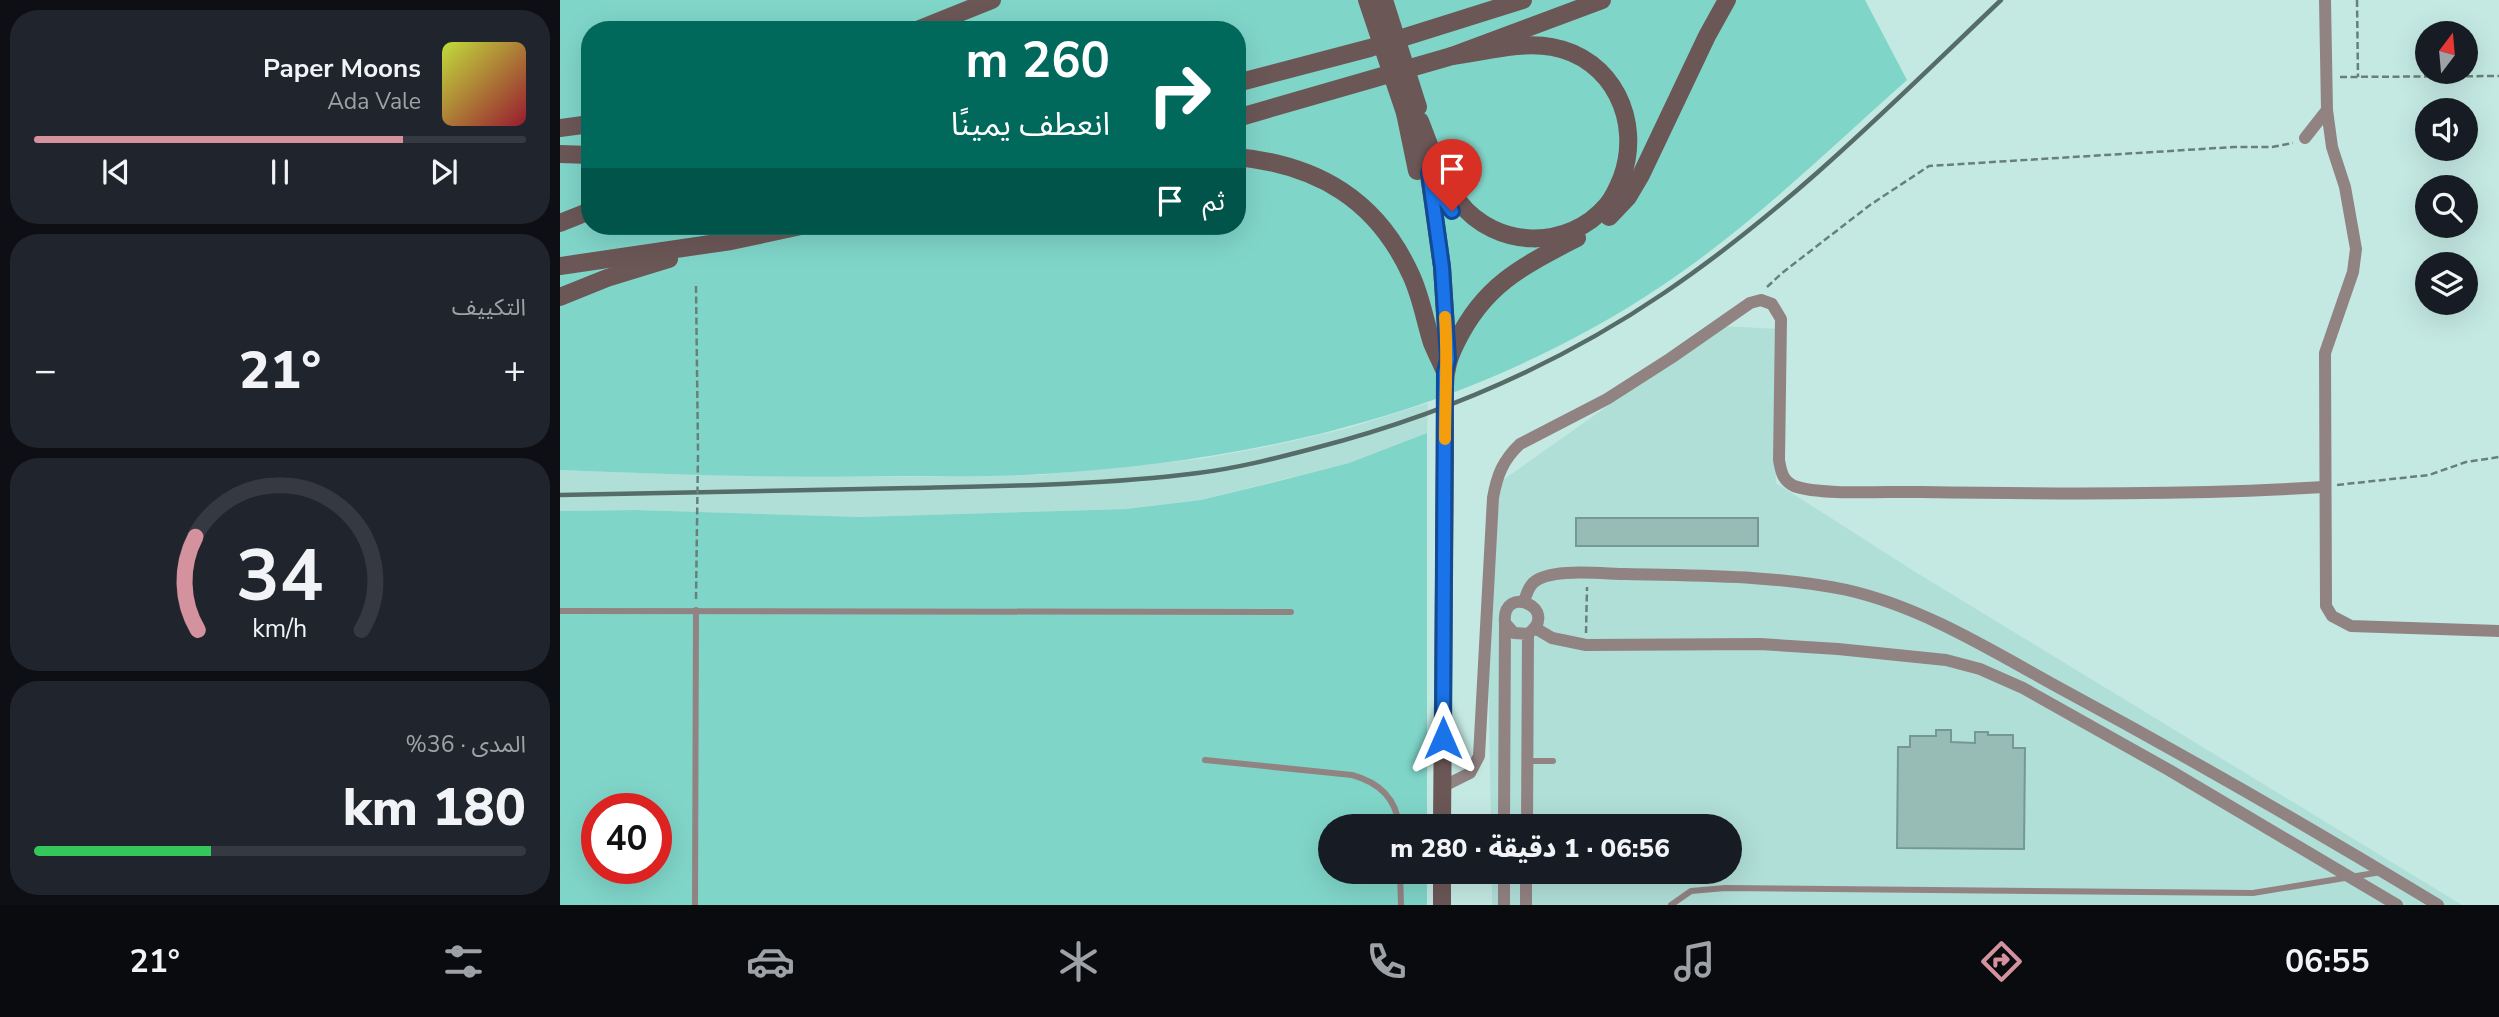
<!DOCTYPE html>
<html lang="ar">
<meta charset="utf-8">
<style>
body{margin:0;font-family:"Nunito Sans","Noto Sans Arabic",sans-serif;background:#20242c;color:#f1f3f6;direction:rtl;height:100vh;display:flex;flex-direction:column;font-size:26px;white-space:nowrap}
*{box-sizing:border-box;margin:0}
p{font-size:23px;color:#9ea1a6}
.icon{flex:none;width:38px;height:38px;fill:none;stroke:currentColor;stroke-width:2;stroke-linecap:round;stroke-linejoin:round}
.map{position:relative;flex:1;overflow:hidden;direction:ltr}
.drawer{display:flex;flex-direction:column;gap:10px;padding:10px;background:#0d0f14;width:560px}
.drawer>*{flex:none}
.top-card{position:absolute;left:21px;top:21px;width:665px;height:214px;border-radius:28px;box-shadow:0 7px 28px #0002;direction:rtl;background:#00695c;color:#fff;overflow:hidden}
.needle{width:46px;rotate:16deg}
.tools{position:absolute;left:1855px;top:21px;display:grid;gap:14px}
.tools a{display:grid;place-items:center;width:63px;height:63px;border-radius:50%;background:#171b24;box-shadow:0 7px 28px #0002;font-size:35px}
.speed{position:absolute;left:21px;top:793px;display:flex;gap:14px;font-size:35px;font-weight:700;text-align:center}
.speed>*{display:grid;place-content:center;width:91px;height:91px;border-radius:50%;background:#171b24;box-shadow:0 7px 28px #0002;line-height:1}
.speed .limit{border:10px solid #d22;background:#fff;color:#111}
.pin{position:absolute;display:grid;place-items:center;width:60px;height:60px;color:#fff;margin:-72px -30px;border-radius:50% 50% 50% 0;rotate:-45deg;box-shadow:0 0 7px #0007}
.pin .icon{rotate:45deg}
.me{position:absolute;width:77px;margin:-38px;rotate:0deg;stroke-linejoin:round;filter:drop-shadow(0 0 5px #0008)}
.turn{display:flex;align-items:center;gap:24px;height:147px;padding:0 21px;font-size:32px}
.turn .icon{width:91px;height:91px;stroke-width:2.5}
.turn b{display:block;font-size:49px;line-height:60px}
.then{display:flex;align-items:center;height:66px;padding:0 21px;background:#0003;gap:14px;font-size:26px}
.big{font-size:52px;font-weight:800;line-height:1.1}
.drawer .tile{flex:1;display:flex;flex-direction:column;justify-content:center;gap:10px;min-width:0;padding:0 24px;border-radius:28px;background:#20242c}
.drawer .dial{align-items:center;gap:0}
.dial svg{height:182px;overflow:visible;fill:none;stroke:#363941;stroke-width:7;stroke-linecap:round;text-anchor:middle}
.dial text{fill:#f1f3f6;stroke:none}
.song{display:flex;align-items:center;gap:21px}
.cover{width:84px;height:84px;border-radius:10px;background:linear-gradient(135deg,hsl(70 70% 55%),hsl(350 70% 35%))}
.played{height:7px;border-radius:4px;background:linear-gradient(90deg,#d4929e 75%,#363941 75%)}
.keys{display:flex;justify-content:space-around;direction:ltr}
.heat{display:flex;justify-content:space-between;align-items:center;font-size:38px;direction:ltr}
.charge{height:10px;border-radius:5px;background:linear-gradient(90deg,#34c759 36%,#363941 0)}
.trip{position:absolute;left:758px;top:814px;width:424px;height:70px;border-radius:35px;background:#171b24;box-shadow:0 7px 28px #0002;font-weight:800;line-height:70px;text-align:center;direction:rtl}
.menu{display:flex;height:112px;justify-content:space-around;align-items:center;background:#090b0e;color:#9ea1a6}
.menu .icon{width:49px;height:49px}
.menu .current{color:#d4929e}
.menu b{font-size:32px;color:#f1f3f6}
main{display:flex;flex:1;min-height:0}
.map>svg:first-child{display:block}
.built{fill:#b0dfd7}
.green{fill:#80d5c9;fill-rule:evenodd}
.building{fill:#97bbb5;stroke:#769893;stroke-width:2}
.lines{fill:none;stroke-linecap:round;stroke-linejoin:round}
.path{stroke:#67807c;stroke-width:2.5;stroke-dasharray:7 3.5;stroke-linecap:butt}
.lane{stroke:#928383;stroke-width:6}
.street{stroke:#928383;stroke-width:12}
.secondary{stroke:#6c5757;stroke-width:18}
.rail{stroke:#556c68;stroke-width:4.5}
.path-bridge{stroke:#67807c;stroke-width:2.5;stroke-dasharray:7 3.5;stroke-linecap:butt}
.secondary-bridge{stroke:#6c5757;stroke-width:18}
.route-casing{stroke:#114b97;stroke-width:18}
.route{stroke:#1a73e8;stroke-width:12}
.slow{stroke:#f59e0b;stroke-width:12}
</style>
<main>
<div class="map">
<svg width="1939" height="905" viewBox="0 0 1939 905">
<rect width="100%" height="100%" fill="#c4e9e3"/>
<!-- built -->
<g class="built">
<polygon points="1161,326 1219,329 1216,483 1357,573 1902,905 932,905 932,872 1169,872 1169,826 931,826 928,659 940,482"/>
<polygon points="868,403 867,433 789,463 641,500 566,509 300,517 76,510 0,511 0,470 78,473 302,477 480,475 640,459 711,446 789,428"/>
</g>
<!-- green -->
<g class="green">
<path d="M0,0h1305l42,80c-80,71 -158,148 -247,207 -185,123 -397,174 -617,187 -46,3 -93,2 -139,2 -114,2 -229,-1 -344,-6zM30,30h647v196h-647z"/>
<path d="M867,433v393h-97v46h97v33h-867v-394l76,-1 224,7 266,-8 75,-9 78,-19 70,-18zM37,808h59v60h-59z"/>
</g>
<!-- building -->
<g class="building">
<rect x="1016" y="518" width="182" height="28"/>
<polygon points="1376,730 1391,730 1391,742 1415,743 1415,732 1428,732 1428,735 1453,735 1453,748 1465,748 1464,849 1337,848 1338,747 1350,747 1350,736 1376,736"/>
</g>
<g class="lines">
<!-- path -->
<g class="path">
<polyline points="1797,0 1798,77"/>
<polyline points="1780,77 1939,76"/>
<polyline points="136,286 138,453"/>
<polyline points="1207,287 1222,273 1310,205 1369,166 1674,147 1712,147 1733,143"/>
<polyline points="1777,485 1869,475 1906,462 1939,457"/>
<polyline points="136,599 137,525"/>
<polyline points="1026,633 1027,587"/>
</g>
<!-- lane -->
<g class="lane">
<polyline points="0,611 731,612"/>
<path d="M645,760l147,15c26,7 44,22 47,51"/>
<polyline points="967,761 993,761"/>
<polyline points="840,872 841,905"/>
<polyline points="135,905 136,610"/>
<polyline points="1111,905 1131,891 1165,888 1693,893 1821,872"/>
</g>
<!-- street -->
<g class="street">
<polyline points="1767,110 1772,147 1785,187 1796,249 1793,272 1765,353 1766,606 1772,616 1791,626 1939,631"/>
<polyline points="1745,138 1767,110 1765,0"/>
<path d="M964,602c2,-7 4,-14 9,-19 16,-16 71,-9 93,-9 73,2 149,1 221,16 79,18 150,64 220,102 126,68 249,139 371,213"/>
<polyline points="975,628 992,638 1026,645 1200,644 1278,649 1386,660 1420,669 1463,688 1609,770 1837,905"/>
<path d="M882,787l28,-14 9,-17 14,-258c4,-23 10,-38 27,-54l87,-45 64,-41 79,-55 11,-3 11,4 9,15 -2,141c2,12 4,21 15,26 28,10 95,5 127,6 134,2 269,3 403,-5"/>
<polyline points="944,826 945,623"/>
<path d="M967,826l1,-192c34,-25 -27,-52 -23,-11l9,10 14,1"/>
<polyline points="944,905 944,872"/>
<polyline points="966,905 966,872"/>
</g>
<!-- secondary -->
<g class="secondary">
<polyline points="357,30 432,0"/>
<polyline points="677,83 810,48 963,0"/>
<polyline points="845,113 857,171"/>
<polyline points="677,118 892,56 1042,0"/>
<path d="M860,121c11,28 20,58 39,81 37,47 109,49 148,3 7,-8 11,-18 15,-28 20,-56 -9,-119 -70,-130 -31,-6 -68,5 -100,9"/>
<polyline points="0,128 30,124"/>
<polyline points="0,154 30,155"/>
<polyline points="866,154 882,267 888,359"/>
<path d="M677,157c81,8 140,43 174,118 10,21 14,46 21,68 4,10 9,19 13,29"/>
<polyline points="1049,217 1068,197 1081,175 1147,36 1167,0"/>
<polyline points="0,223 30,211"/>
<polyline points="0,266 171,241 241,226"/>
<polyline points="0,297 47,278 109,259"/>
<path d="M885,387c0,-18 4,-30 12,-46 28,-57 66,-75 120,-103"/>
<polyline points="882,826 885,458"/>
<polyline points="882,905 882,872"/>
</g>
<!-- rail -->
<path class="rail" d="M0,495c117,-2 234,-4 351,-7 96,-2 192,-3 287,-15 40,-5 79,-15 117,-25 124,-32 243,-83 349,-155 123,-83 230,-191 337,-293"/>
<!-- path-bridge -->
<polyline class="path-bridge" points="137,525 138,453"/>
<!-- secondary-bridge -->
<g class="secondary-bridge">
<polyline points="807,0 845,113"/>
<polyline points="824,0 858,107"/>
<polyline points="885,458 885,387"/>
</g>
</g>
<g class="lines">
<!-- route casing -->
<g class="route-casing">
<polyline id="route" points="883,738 885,372 888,359 882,267 869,173 879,193 892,211"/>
</g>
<!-- route -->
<use href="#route" class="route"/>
<!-- slow -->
<path class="slow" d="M885,439c0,-41 3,-81 0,-122"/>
</g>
</svg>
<div class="tools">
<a><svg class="needle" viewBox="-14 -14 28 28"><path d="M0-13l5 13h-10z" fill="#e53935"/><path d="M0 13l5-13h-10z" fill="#9ea1a6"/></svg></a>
<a><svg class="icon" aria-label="sound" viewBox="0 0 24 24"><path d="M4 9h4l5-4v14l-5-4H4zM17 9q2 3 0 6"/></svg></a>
<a><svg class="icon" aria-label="search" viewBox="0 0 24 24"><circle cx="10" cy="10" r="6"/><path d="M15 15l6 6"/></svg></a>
<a><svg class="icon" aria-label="layers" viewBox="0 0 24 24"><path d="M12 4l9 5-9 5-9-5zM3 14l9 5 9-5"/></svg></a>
</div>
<div class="speed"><div class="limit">40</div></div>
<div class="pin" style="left:892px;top:211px;background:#d93025"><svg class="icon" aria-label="arrive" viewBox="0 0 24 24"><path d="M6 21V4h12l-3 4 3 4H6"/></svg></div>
<svg class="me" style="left:883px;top:738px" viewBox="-20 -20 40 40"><path d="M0-17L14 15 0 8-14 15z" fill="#1a73e8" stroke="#fff" stroke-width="4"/></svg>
<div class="trip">06:56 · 1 دقيقة · 280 m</div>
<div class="top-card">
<div class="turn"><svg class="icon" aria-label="right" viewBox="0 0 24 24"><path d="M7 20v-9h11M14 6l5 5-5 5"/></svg><div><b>260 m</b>انعطف يمينًا</div></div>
<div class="then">ثم<svg class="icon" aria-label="arrive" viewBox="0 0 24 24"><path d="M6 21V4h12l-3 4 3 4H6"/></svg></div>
</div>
</div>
<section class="drawer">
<div class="tile">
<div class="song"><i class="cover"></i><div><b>Paper Moons</b><p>Ada Vale</p></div></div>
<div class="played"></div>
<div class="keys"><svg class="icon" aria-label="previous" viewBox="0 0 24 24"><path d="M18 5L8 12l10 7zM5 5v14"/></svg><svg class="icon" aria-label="pause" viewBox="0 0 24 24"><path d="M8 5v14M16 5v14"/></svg><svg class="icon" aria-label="next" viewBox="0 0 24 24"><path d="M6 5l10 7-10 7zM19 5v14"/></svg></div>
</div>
<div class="tile"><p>التكييف</p>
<div class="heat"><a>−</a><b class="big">21°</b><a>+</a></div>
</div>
<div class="tile dial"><svg viewBox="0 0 100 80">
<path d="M14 69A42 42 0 1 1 86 69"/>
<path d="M14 69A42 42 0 0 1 13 28" stroke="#d4929e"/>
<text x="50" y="56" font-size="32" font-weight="700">34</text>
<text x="50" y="72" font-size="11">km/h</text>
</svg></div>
<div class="tile"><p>المدى · 36%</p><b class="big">180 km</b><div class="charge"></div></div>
</section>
</main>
<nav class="menu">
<b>06:55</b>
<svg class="icon current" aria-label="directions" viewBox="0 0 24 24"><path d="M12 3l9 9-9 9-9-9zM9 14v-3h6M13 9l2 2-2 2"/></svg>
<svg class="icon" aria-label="music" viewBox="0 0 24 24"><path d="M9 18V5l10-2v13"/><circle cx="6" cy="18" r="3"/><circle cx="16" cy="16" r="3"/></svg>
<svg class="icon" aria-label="phone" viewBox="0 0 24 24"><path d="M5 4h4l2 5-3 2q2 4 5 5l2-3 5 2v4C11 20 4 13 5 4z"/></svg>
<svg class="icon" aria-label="climate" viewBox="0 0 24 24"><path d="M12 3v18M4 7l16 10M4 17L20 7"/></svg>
<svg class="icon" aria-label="car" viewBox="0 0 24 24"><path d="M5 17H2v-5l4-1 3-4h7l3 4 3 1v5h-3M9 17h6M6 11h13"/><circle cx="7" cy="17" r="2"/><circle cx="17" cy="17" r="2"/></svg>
<svg class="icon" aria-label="filters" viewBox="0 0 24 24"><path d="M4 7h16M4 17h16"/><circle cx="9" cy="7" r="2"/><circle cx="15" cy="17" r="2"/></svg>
<b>21°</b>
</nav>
